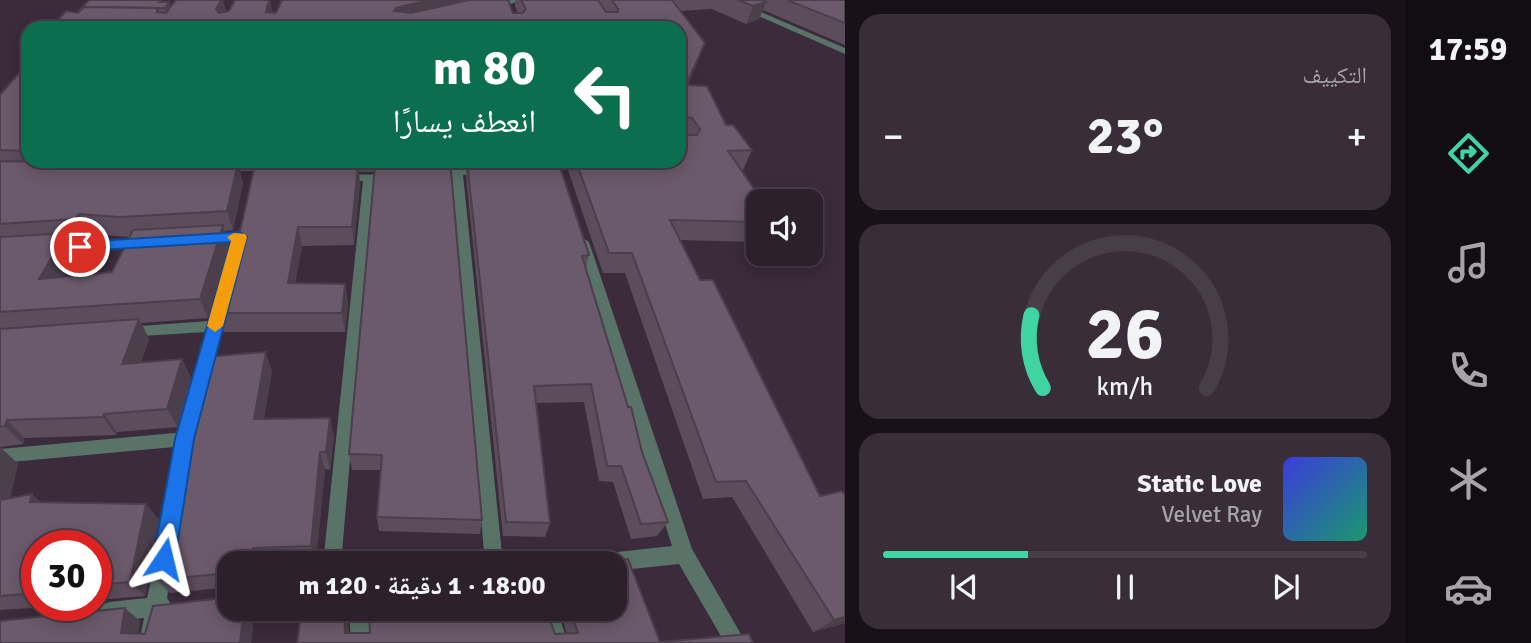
<!DOCTYPE html>
<html lang="ar">
<meta charset="utf-8">
<style>
body{margin:0;font-family:Signika,"Noto Naskh Arabic",sans-serif;background:#382d38;color:#f1f3f6;direction:rtl;height:100vh;display:flex;flex-direction:column;font-size:26px;white-space:nowrap}
*{box-sizing:border-box;margin:0}
p{font-size:23px;color:#a6a3a9}
.icon{flex:none;width:38px;height:38px;fill:none;stroke:currentColor;stroke-width:2;stroke-linecap:round;stroke-linejoin:round}
.map{position:relative;flex:1;overflow:hidden;direction:ltr}
.details{display:flex;flex-direction:column;gap:14px;padding:14px;background:#181218;width:560px}
.details>*{flex:none}
.banner{position:absolute;left:21px;top:21px;width:665px;height:147px;border-radius:21px;box-shadow:0 4px 18px #0003,0 0 0 2px #483e48;direction:rtl;background:#0b6e4f;color:#fff;overflow:hidden}
.tools{position:absolute;left:746px;top:189px;display:grid;gap:14px}
.tools a{display:grid;place-items:center;width:77px;height:77px;border-radius:14px;background:#2c202c;box-shadow:0 4px 18px #0003,0 0 0 2px #483e48;font-size:35px}
.speed{position:absolute;left:21px;top:530px;display:flex;gap:14px;font-size:35px;font-weight:700;text-align:center}
.speed>*{display:grid;place-content:center;width:91px;height:91px;border-radius:50%;background:#2c202c;box-shadow:0 4px 18px #0003,0 0 0 2px #483e48;line-height:1}
.speed .limit{border:10px solid #d22;background:#fff;color:#111}
.pin{position:absolute;display:grid;place-items:center;width:60px;height:60px;color:#fff;margin:-30px;border:4px solid #fff;border-radius:50%;box-shadow:0 2px 7px #0007}
.me{position:absolute;width:77px;margin:-38px;rotate:10deg;stroke-linejoin:round;filter:drop-shadow(0 0 5px #0008)}
.turn{display:flex;align-items:center;gap:24px;height:147px;padding:0 35px;font-size:32px}
.turn .icon{width:91px;height:91px;stroke-width:2.5}
.turn b{display:block;font-size:49px;line-height:60px}
.big{font-size:52px;font-weight:700;line-height:1.1}
.details .tile{flex:1;display:flex;flex-direction:column;justify-content:center;gap:10px;min-width:0;padding:0 24px;border-radius:21px;background:#382d38}
.details .dial{align-items:center;gap:0}
.dial svg{height:182px;overflow:visible;fill:none;stroke:#483e48;stroke-width:7;stroke-linecap:round;text-anchor:middle}
.dial text{fill:#f1f3f6;stroke:none}
.song{display:flex;align-items:center;gap:21px}
.cover{width:84px;height:84px;border-radius:10px;background:linear-gradient(135deg,hsl(240 70% 55%),hsl(160 70% 35%))}
.played{height:7px;border-radius:4px;background:linear-gradient(90deg,#3fd4a2 30%,#483e48 30%)}
.keys{display:flex;justify-content:space-around;direction:ltr}
.heat{display:flex;justify-content:space-between;align-items:center;font-size:38px;direction:ltr}
.trip{position:absolute;left:217px;top:551px;width:410px;height:70px;border-radius:21px;background:#2c202c;box-shadow:0 4px 18px #0003,0 0 0 2px #483e48;font-weight:700;line-height:70px;text-align:center;direction:rtl}
main{display:flex;flex:1;min-height:0}
.tabs{display:flex;flex-direction:column;width:126px;justify-content:space-around;align-items:center;background:#120d12;color:#a6a3a9}
.tabs .icon{width:49px;height:49px}
.tabs .active{color:#3fd4a2}
.tabs b{font-size:32px;color:#f1f3f6}
.map>svg:first-child{display:block}
.lines{fill:none;stroke-linecap:round;stroke-linejoin:round}
.street{fill:#5a7368;fill-rule:evenodd}
.wall{fill:#5c4d5c;fill-rule:evenodd}
.shaded-wall{fill:#4b3f4b}
.building{fill:#6b5a6b;stroke:#4b3f4b;stroke-width:2;fill-rule:evenodd}
.route{fill:#1a73e8;stroke:#114b97;stroke-width:2}
.slow{fill:#f59e0b}
</style>
<main>
<nav class="tabs">
<b>17:59</b>
<svg class="icon active" aria-label="directions" viewBox="0 0 24 24"><path d="M12 3l9 9-9 9-9-9zM9 14v-3h6M13 9l2 2-2 2"/></svg>
<svg class="icon" aria-label="music" viewBox="0 0 24 24"><path d="M9 18V5l10-2v13"/><circle cx="6" cy="18" r="3"/><circle cx="16" cy="16" r="3"/></svg>
<svg class="icon" aria-label="phone" viewBox="0 0 24 24"><path d="M5 4h4l2 5-3 2q2 4 5 5l2-3 5 2v4C11 20 4 13 5 4z"/></svg>
<svg class="icon" aria-label="climate" viewBox="0 0 24 24"><path d="M12 3v18M4 7l16 10M4 17L20 7"/></svg>
<svg class="icon" aria-label="car" viewBox="0 0 24 24"><path d="M5 17H2v-5l4-1 3-4h7l3 4 3 1v5h-3M9 17h6M6 11h13"/><circle cx="7" cy="17" r="2"/><circle cx="17" cy="17" r="2"/></svg>
</nav>
<section class="details">
<div class="tile"><p>التكييف</p>
<div class="heat"><a>−</a><b class="big">23°</b><a>+</a></div>
</div>
<div class="tile dial"><svg viewBox="0 0 100 80">
<path d="M14 69A42 42 0 1 1 86 69"/>
<path d="M14 69A42 42 0 0 1 9 37" stroke="#3fd4a2"/>
<text x="50" y="56" font-size="32" font-weight="700">26</text>
<text x="50" y="72" font-size="11">km/h</text>
</svg></div>
<div class="tile">
<div class="song"><i class="cover"></i><div><b>Static Love</b><p>Velvet Ray</p></div></div>
<div class="played"></div>
<div class="keys"><svg class="icon" aria-label="previous" viewBox="0 0 24 24"><path d="M18 5L8 12l10 7zM5 5v14"/></svg><svg class="icon" aria-label="pause" viewBox="0 0 24 24"><path d="M8 5v14M16 5v14"/></svg><svg class="icon" aria-label="next" viewBox="0 0 24 24"><path d="M6 5l10 7-10 7zM19 5v14"/></svg></div>
</div>
</section>
<div class="map">
<svg width="845" height="643" viewBox="0 0 845 643">
<rect width="100%" height="100%" fill="#3b2b3b"/>
<g class="lines">
<!-- street -->
<g class="street">
<polygon points="511,0 523,0 491,10 487,8"/>
<polygon points="722,0 733,0 845,48 845,54"/>
<polygon points="548,161 573,161 568,164 543,168 538,165"/>
<polygon points="485,167 490,170 489,172 463,175 503,564 485,564 452,175 435,176 429,173 435,170"/>
<polygon points="390,174 396,177 394,179 374,181 341,564 323,564 363,181 341,181 335,178 341,175"/>
<polygon points="240,233 246,237 244,240 210,243 204,239 210,235"/>
<polygon points="583,238 589,242 692,549 746,643 725,643 679,564 614,571 614,564 581,564 583,557 590,555 672,546 577,242"/>
<polygon points="144,239 150,243 148,246 56,252 50,248 56,244"/>
<polygon points="222,294 229,299 207,378 202,380 197,378 194,374 206,332 126,337 121,336 119,332 121,328 126,327 209,321 215,299"/>
<polygon points="185,432 191,434 193,439 191,444 185,446 0,463 0,449"/>
<polygon points="163,556 170,558 172,565 167,598 172,606 169,613 164,615 159,643 139,643 144,618 109,622 102,619 99,612 102,605 109,602 147,598 156,558"/>
<polygon points="349,609 369,609 371,643 351,643"/>
<polygon points="537,609 557,609 568,643 548,643"/>
</g>
</g>
<!-- wall -->
<g class="wall">
<polygon points="176,0 223,0 226,12 229,11 235,0 270,0 272,13 518,13 515,6 515,0 845,0 845,45 763,10 759,19 746,24 712,9 680,11 698,61 688,85 726,125 752,150 743,170 741,170 757,193 754,198 758,206 758,236 755,242 680,240 845,623 813,632 732,497 703,499 625,273 603,273 567,167 568,161 679,161 78,13 79,11 163,2 169,2 170,7"/>
<path d="M28,51v110h131v1h10l-1,-1h60l-1,2 16,20 -10,47 -8,1 4,14 -21,73 -67,5 8,16 -8,23 41,-3 9,19 -13,49 -61,5 -1,3 -92,3 -1,6 -23,3 18,17 -8,34 31,4 105,2 13,16 -14,76 -49,4v-54h-59v60h30l-67,4v-515l20,-23zM90,234l40,3 -18,35 -48,4 14,-23 -8,-13 16,-1z"/>
<polygon points="238,161 308,161 307,164 321,165 320,161 558,161 589,255 586,268 642,452 668,522 657,536 631,539 613,482 599,481 584,402 536,403 550,523 545,537 503,536 466,176 467,166 451,167 482,520 480,534 379,531 377,517 381,470 352,470 349,454 375,172 359,172 360,184 354,245 302,246 295,283 345,284 348,303 345,332 224,332 217,313 243,219 253,171 240,171"/>
<polygon points="272,371 264,419 334,436 330,470 325,469 316,561 261,562 251,643 0,643 140,621 138,634 145,634 223,598 222,588 170,593 157,580"/>
<polygon points="302,609 347,609 349,633 555,634 567,634 559,609 614,609 660,642 297,643"/>
</g>
<!-- shaded-wall -->
<g class="shaded-wall">
<polygon points="221,0 223,0 227,14 221,27 216,9"/>
<polygon points="269,0 270,0 273,14 266,12"/>
<polygon points="429,0 492,0 396,25 394,11 396,8"/>
<polygon points="169,2 171,10 168,16 165,8"/>
<polygon points="766,2 759,19 746,24 753,6"/>
<polygon points="705,43 698,61 680,104 686,85"/>
<polygon points="238,163 243,183 233,230 227,211"/>
<polygon points="358,165 360,184 354,245 352,227"/>
<polygon points="79,214 90,234 86,239 75,219"/>
<polygon points="223,225 229,245 208,318 200,299"/>
<polygon points="298,227 302,246 292,302 288,283"/>
<polygon points="66,233 78,253 52,298 39,279"/>
<polygon points="345,284 348,303 345,332 342,313"/>
<polygon points="139,319 149,339 134,383 122,364"/>
<polygon points="266,352 272,371 261,438 254,419"/>
<polygon points="182,359 191,378 178,427 167,409"/>
<polygon points="104,414 117,432 116,435 103,417"/>
<polygon points="330,418 334,436 330,470 326,452"/>
<polygon points="7,420 24,438 23,444 5,426"/>
<polygon points="0,447 18,464 7,513 0,511"/>
<polygon points="320,452 325,469 316,561 311,546"/>
<polygon points="32,494 50,510 30,502"/>
<polygon points="146,504 159,520 145,596 130,582"/>
<polygon points="253,548 261,562 261,564 251,564"/>
<polygon points="125,608 140,621 137,643 121,633"/>
<polygon points="244,609 255,609 251,643 240,643"/>
<polygon points="344,609 347,609 349,643 345,633"/>
<polygon points="845,617 845,623 813,632 834,620"/>
</g>
<!-- building -->
<g class="building">
<polygon points="89,0 161,0 159,2 169,2 165,8 85,7 79,11"/>
<path d="M176,0h45l-5,9 3,4 10,-2 6,-11h34l-3,12 10,1 6,-13h147l-33,8 -2,3 17,2 58,-13h39l5,13h10l3,-4 -5,-9h77l8,12h12v-3l-6,-9h60l33,43 -19,42 21,1 19,39h7l19,25 -24,1 29,42h-6l7,13v16l-88,-2 30,60h13l107,216 22,-5 3,4v122l-11,3 -88,-139 -30,1 -84,-229h-23l-33,-92h103v-133h-629l16,-17 12,2 6,-6 73,1v4l9,1zM684,117l8,1 8,11 -3,6h-13z"/>
<polygon points="738,0 762,0 766,2 753,6"/>
<polygon points="787,0 845,0 845,23"/>
<polygon points="28,51 28,151 0,150 0,95 20,72 20,59"/>
<polygon points="0,161 238,163 227,211 120,217 79,214 75,219 0,224"/>
<polygon points="436,161 450,161 482,520 377,517 382,455 349,454 375,166"/>
<polygon points="467,161 558,161 589,255 582,256 628,407 631,407 642,452 668,522 641,524 621,466 607,466 591,384 534,386 550,523 506,522"/>
<polygon points="255,164 358,165 352,227 298,227 288,283 345,284 342,313 217,313 243,219"/>
<polygon points="223,225 200,299 0,312 0,237 66,233 39,279 112,272 133,230"/>
<polygon points="139,319 122,364 182,359 167,409 104,414 103,417 7,420 5,426 0,427 0,329"/>
<polygon points="266,352 254,419 330,418 326,452 320,452 311,546 253,548 251,564 229,564 229,609 244,609 240,643 0,643 0,621 125,608 121,633 145,634 153,606 223,598 222,576 219,574 157,580 186,422 204,357"/>
<polygon points="32,494 30,502 146,504 130,582 96,585 96,546 37,546 37,593 0,596 0,500"/>
<polygon points="628,559 660,642 749,634 753,643 297,643 302,609 344,609 345,633 370,633 369,609 546,609 555,634 578,633 570,609 614,609 614,564 569,564"/>
</g>
<!-- route -->
<polygon class="route" points="240,232 247,237 194,439 175,559 171,566 164,570 156,566 153,559 175,439 231,242 80,251 73,247 80,242"/>
<!-- slow -->
<polygon class="slow" points="234,233 245,234 247,237 223,326 215,332 207,326 231,241 227,237"/>
</svg>
<div class="tools">
<a><svg class="icon" aria-label="sound" viewBox="0 0 24 24"><path d="M4 9h4l5-4v14l-5-4H4zM17 9q2 3 0 6"/></svg></a>
</div>
<div class="speed"><div class="limit">30</div></div>
<div class="pin" style="left:80px;top:247px;background:#d93025"><svg class="icon" aria-label="arrive" viewBox="0 0 24 24"><path d="M6 21V4h12l-3 4 3 4H6"/></svg></div>
<svg class="me" style="left:164px;top:559px" viewBox="-20 -20 40 40"><path d="M0-17L14 15 0 8-14 15z" fill="#1a73e8" stroke="#fff" stroke-width="4"/></svg>
<div class="trip">18:00 · 1 دقيقة · 120 m</div>
<div class="banner">
<div class="turn"><svg class="icon" aria-label="left" viewBox="0 0 24 24"><path d="M17 20v-9H6M10 6l-5 5 5 5"/></svg><div><b>80 m</b>انعطف يسارًا</div></div>
</div>
</div>
</main>
